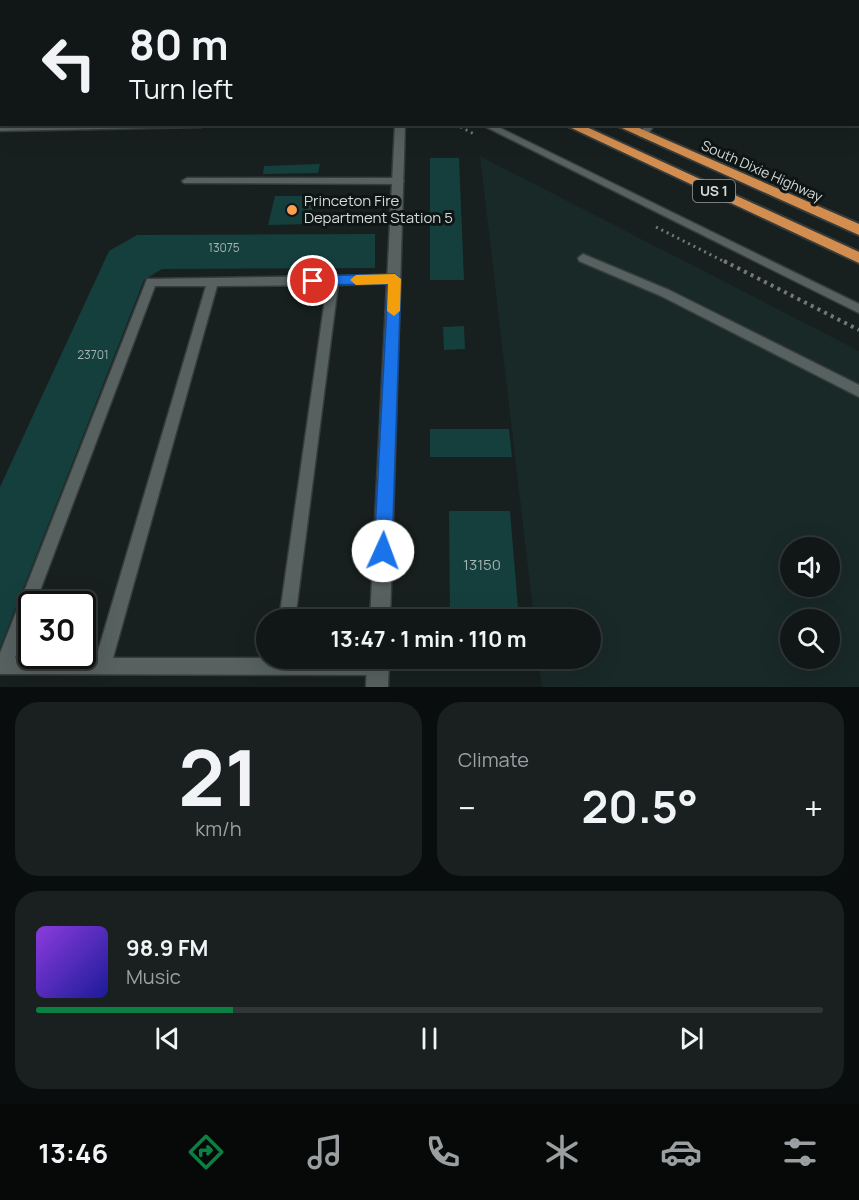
<!DOCTYPE html>
<meta charset="utf-8">
<style>
body{margin:0;font-family:Manrope,sans-serif;background:#1a2020;color:#f1f3f6;height:100vh;display:flex;flex-direction:column;font-size:22px;white-space:nowrap}
*{box-sizing:border-box;margin:0}
p{font-size:20px;color:#9c9fa1}
.icon{flex:none;width:33px;height:33px;fill:none;stroke:currentColor;stroke-width:2;stroke-linecap:round;stroke-linejoin:round}
.map{position:relative;height:687px;overflow:hidden}
.sheet{display:flex;flex-direction:column;gap:15px;padding:15px;background:#090d0d;flex:1}
.sheet>*{flex:none}
.banner{position:absolute;left:0px;top:0px;width:860px;height:126px;box-shadow:0 6px 24px #0002,0 0 0 2px #303636;background:#111717;color:#f1f3f6;overflow:hidden}
.buttons{position:absolute;left:780px;top:537px;display:grid;gap:12px}
.buttons a{display:grid;place-items:center;width:60px;height:60px;border-radius:50%;background:#111717;box-shadow:0 6px 24px #0002,0 0 0 2px #303636;font-size:30px}
.speed{position:absolute;left:18px;top:591px;display:flex;gap:12px;font-size:30px;font-weight:700;text-align:center}
.speed>*{display:grid;place-content:center;width:78px;height:78px;border-radius:50%;background:#111717;box-shadow:0 6px 24px #0002,0 0 0 2px #303636;line-height:1}
.speed .limit{border:3px solid #111;border-radius:9px;background:#fff;color:#111}
.pin{position:absolute;display:grid;place-items:center;width:51px;height:51px;color:#fff;margin:-26px;border:3px solid #fff;border-radius:50%;box-shadow:0 2px 6px #0007}
.me{position:absolute;width:66px;margin:-33px;rotate:2deg;stroke-linejoin:round;filter:drop-shadow(0 0 4px #0008)}
.turn{display:flex;align-items:center;gap:21px;height:126px;padding:0 30px;font-size:27px}
.turn .icon{width:78px;height:78px;stroke-width:2.5}
.turn b{display:block;font-size:42px;line-height:51px}
.big{font-size:45px;font-weight:700;line-height:1.1}
.sheet .tile{flex:1;display:flex;flex-direction:column;justify-content:center;gap:9px;min-width:0;padding:0 21px;border-radius:24px;background:#1a2020}
.sheet .dial{align-items:center;gap:0}
.dial b{font-size:78px;line-height:1}
.song{display:flex;align-items:center;gap:18px}
.cover{width:72px;height:72px;border-radius:9px;background:linear-gradient(135deg,hsl(270 70% 55%),hsl(240 70% 35%))}
.played{height:6px;border-radius:3px;background:linear-gradient(90deg,#0b8043 25%,#303636 25%)}
.keys{display:flex;justify-content:space-around;direction:ltr}
.heat{display:flex;justify-content:space-between;align-items:center;font-size:33px;direction:ltr}
.sheet .tiles{flex:1;display:grid;gap:15px;grid-template-columns:1fr 1fr}
.tile:last-child{grid-column:span 2}
.trip{position:absolute;left:256px;top:609px;width:345px;height:60px;border-radius:30px;background:#111717;box-shadow:0 6px 24px #0002,0 0 0 2px #303636;font-weight:700;line-height:60px;text-align:center}
.tabs{display:flex;height:96px;justify-content:space-around;align-items:center;background:#070909;color:#9c9fa1}
.tabs .icon{width:42px;height:42px}
.tabs .current{color:#0b8043}
.tabs b{font-size:27px;color:#f1f3f6}
.map>svg:first-child{display:block}
.built{fill:#192928;fill-rule:evenodd}
.building{fill:#153f3d}
.lines{fill:none;stroke-linecap:round;stroke-linejoin:round}
.service-casing{stroke:#363b3b;stroke-width:3}
.minor-casing{stroke:#363b3b;stroke-width:3}
.trunk-casing{stroke:#363b3b;stroke-width:4}
.path-far2{stroke:#727978;stroke-width:2;stroke-dasharray:1.5 3;stroke-linecap:butt}
.path-far1{stroke:#727978;stroke-width:3;stroke-dasharray:2 4;stroke-linecap:butt}
.path{stroke:#727978;stroke-width:4;stroke-dasharray:3 4.5;stroke-linecap:butt}
.service{fill:#576160;fill-rule:evenodd}
.minor{fill:#576160;fill-rule:evenodd}
.trunk{fill:#d38e4f;fill-rule:evenodd}
.route{fill:#1a73e8;stroke:#114b97;stroke-width:1.5}
.slow{fill:#f59e0b}
.poi-dot{fill:#fa9f4f;stroke:#0e1615;stroke-width:2}
.labels{text-anchor:middle;stroke-width:6;stroke-linejoin:round;paint-order:stroke}
.number-label{font-size:12px;fill:#a4b2b1}
.far-street-label{font-size:14px;fill:#d4d9d8;stroke:#0e1615}
.shield{fill:#0e1615;stroke:#999e9e;stroke-width:1.5}
.shield-label{font-size:14px;font-weight:bold;fill:#d4d9d8}
.poi-label{font-size:15px;fill:#d4d9d8;stroke:#0e1615;text-anchor:start}
.near-number-label{font-size:15px;fill:#a4b2b1}
</style>
<div class="map">
<svg width="859" height="687" viewBox="0 0 859 687">
<rect width="100%" height="100%" fill="#171f1f"/>
<!-- built -->
<path class="built" d="M480,156l379,195v336h-317l-4,-28 53,-1v-38l-57,-1zM790,548h40v38h-40zM790,620h40v38h-40z"/>
<!-- building -->
<g class="building">
<polygon points="430,158 459,158 464,280 430,280"/>
<polygon points="320,164 318,173 263,174 264,166"/>
<polygon points="275,196 314,196 310,224 268,225"/>
<polygon points="375,234 375,268 162,269 144,280 0,648 0,487 109,251 137,235"/>
<polygon points="464,326 465,349 444,350 443,327"/>
<polygon points="430,429 509,429 512,457 430,457"/>
<polygon points="449,511 510,511 519,620 450,620"/>
</g>
<g class="lines">
<!-- service casing -->
<g class="service-casing">
<g id="service">
<polygon points="229,0 236,0 238,2 230,2"/>
<polygon points="406,0 413,0 415,2 407,2"/>
<polygon points="797,0 807,2 798,2"/>
<rect x="858" y="2" width="1" height="4"/>
<polygon points="205,124 201,127 0,131 0,125"/>
<polygon points="480,124 492,124 859,304 859,313"/>
<polygon points="646,124 655,124 646,137 640,137 639,135"/>
<polygon points="187,178 399,178 404,181 399,184 184,183 182,181"/>
<polygon points="583,254 669,290 859,385 859,397 661,296 579,261 578,258"/>
<path d="M395,275l5,4 -5,4 -57,2 -43,335h-16l48,-335 -110,1 -104,372h267l4,2 3,6 -3,6 -6,3 -378,-1v-21l147,-374zM155,286h51l-110,372h-81l17,-44v-10h3z"/>
</g>
</g>
<!-- minor casing -->
<g class="minor-casing">
<g id="minor">
<polygon points="37,0 47,0 35,2"/>
<polygon points="80,0 89,0 90,2 81,2"/>
<rect x="0" y="12" width="2" height="6"/>
<polygon points="395,124 405,124 390,620 370,620"/>
<polygon points="367,658 389,658 388,687 366,687"/>
</g>
</g>
<!-- trunk casing -->
<g class="trunk-casing">
<g id="trunk">
<polygon points="293,0 304,0 305,2 294,2"/>
<polygon points="333,0 344,0 345,2 334,2"/>
<polygon points="563,124 580,124 859,252 859,263"/>
<polygon points="613,124 630,124 859,224 859,235"/>
</g>
</g>
<!-- path-far2 -->
<polyline class="path-far2" points="209,0 212,2"/>
<!-- path-far1 -->
<g class="path-far1">
<polyline points="455,124 476,135"/>
<polyline points="656,227 727,263"/>
</g>
<!-- path -->
<polyline class="path" points="724,261 859,330"/>
<!-- service -->
<use href="#service" class="service"/>
<!-- minor -->
<use href="#minor" class="minor"/>
<!-- trunk -->
<use href="#trunk" class="trunk"/>
</g>
<!-- route -->
<polygon class="route" points="395,274 401,279 392,551 389,558 383,560 377,558 374,551 388,284 313,285 307,281 313,276"/>
<!-- slow -->
<polygon class="slow" points="395,274 401,279 400,311 394,316 387,311 388,284 356,285 350,280 356,275"/>
<!-- markers -->
<circle class="poi-dot" cx="292" cy="210" r="6"/>
<g class="labels">
<!-- number labels -->
<g class="number-label">
<text x="224" y="252">13075</text>
<text x="93" y="359">23701</text>
</g>
<!-- far-street labels -->
<g class="far-street-label">
<text transform="translate(762 171) rotate(24)" y="5">South Dixie Highway</text>
</g>
<!-- shield labels -->
<rect class="shield" x="693" y="180" width="42" height="22" rx="4.5"/>
<g class="shield-label">
<text x="714" y="196">US 1</text>
</g>
<!-- poi labels -->
<g class="poi-label">
<text x="304" y="206">Princeton Fire<tspan x="304" dy="17">Department Station 5</tspan></text>
</g>
<!-- near-number labels -->
<g class="near-number-label">
<text x="482" y="570">13150</text>
</g>
</g>
</svg>
<div class="buttons">
<a><svg class="icon" aria-label="sound" viewBox="0 0 24 24"><path d="M4 9h4l5-4v14l-5-4H4zM17 9q2 3 0 6"/></svg></a>
<a><svg class="icon" aria-label="search" viewBox="0 0 24 24"><circle cx="10" cy="10" r="6"/><path d="M15 15l6 6"/></svg></a>
</div>
<div class="speed"><div class="limit">30</div></div>
<div class="pin" style="left:313px;top:281px;background:#d93025"><svg class="icon" aria-label="arrive" viewBox="0 0 24 24"><path d="M6 21V4h12l-3 4 3 4H6"/></svg></div>
<svg class="me" style="left:383px;top:551px" viewBox="-20 -20 40 40"><circle r="19" fill="#fff"/><path d="M0-13L10 11 0 6-10 11z" fill="#1a73e8"/></svg>
<div class="trip">13:47 · 1 min · 110 m</div>
<div class="banner">
<div class="turn"><svg class="icon" aria-label="left" viewBox="0 0 24 24"><path d="M17 20v-9H6M10 6l-5 5 5 5"/></svg><div><b>80 m</b>Turn left</div></div>
</div>
</div>
<section class="sheet">
<div class="tiles">
<div class="tile dial"><b>21</b><p>km/h</p></div>
<div class="tile"><p>Climate</p>
<div class="heat"><a>−</a><b class="big">20.5°</b><a>+</a></div>
</div>
<div class="tile">
<div class="song"><i class="cover"></i><div><b>98.9 FM</b><p>Music</p></div></div>
<div class="played"></div>
<div class="keys"><svg class="icon" aria-label="previous" viewBox="0 0 24 24"><path d="M18 5L8 12l10 7zM5 5v14"/></svg><svg class="icon" aria-label="pause" viewBox="0 0 24 24"><path d="M8 5v14M16 5v14"/></svg><svg class="icon" aria-label="next" viewBox="0 0 24 24"><path d="M6 5l10 7-10 7zM19 5v14"/></svg></div>
</div>
</div>
</section>
<nav class="tabs">
<b>13:46</b>
<svg class="icon current" aria-label="directions" viewBox="0 0 24 24"><path d="M12 3l9 9-9 9-9-9zM9 14v-3h6M13 9l2 2-2 2"/></svg>
<svg class="icon" aria-label="music" viewBox="0 0 24 24"><path d="M9 18V5l10-2v13"/><circle cx="6" cy="18" r="3"/><circle cx="16" cy="16" r="3"/></svg>
<svg class="icon" aria-label="phone" viewBox="0 0 24 24"><path d="M5 4h4l2 5-3 2q2 4 5 5l2-3 5 2v4C11 20 4 13 5 4z"/></svg>
<svg class="icon" aria-label="climate" viewBox="0 0 24 24"><path d="M12 3v18M4 7l16 10M4 17L20 7"/></svg>
<svg class="icon" aria-label="car" viewBox="0 0 24 24"><path d="M5 17H2v-5l4-1 3-4h7l3 4 3 1v5h-3M9 17h6M6 11h13"/><circle cx="7" cy="17" r="2"/><circle cx="17" cy="17" r="2"/></svg>
<svg class="icon" aria-label="filters" viewBox="0 0 24 24"><path d="M4 7h16M4 17h16"/><circle cx="9" cy="7" r="2"/><circle cx="15" cy="17" r="2"/></svg>
</nav>
